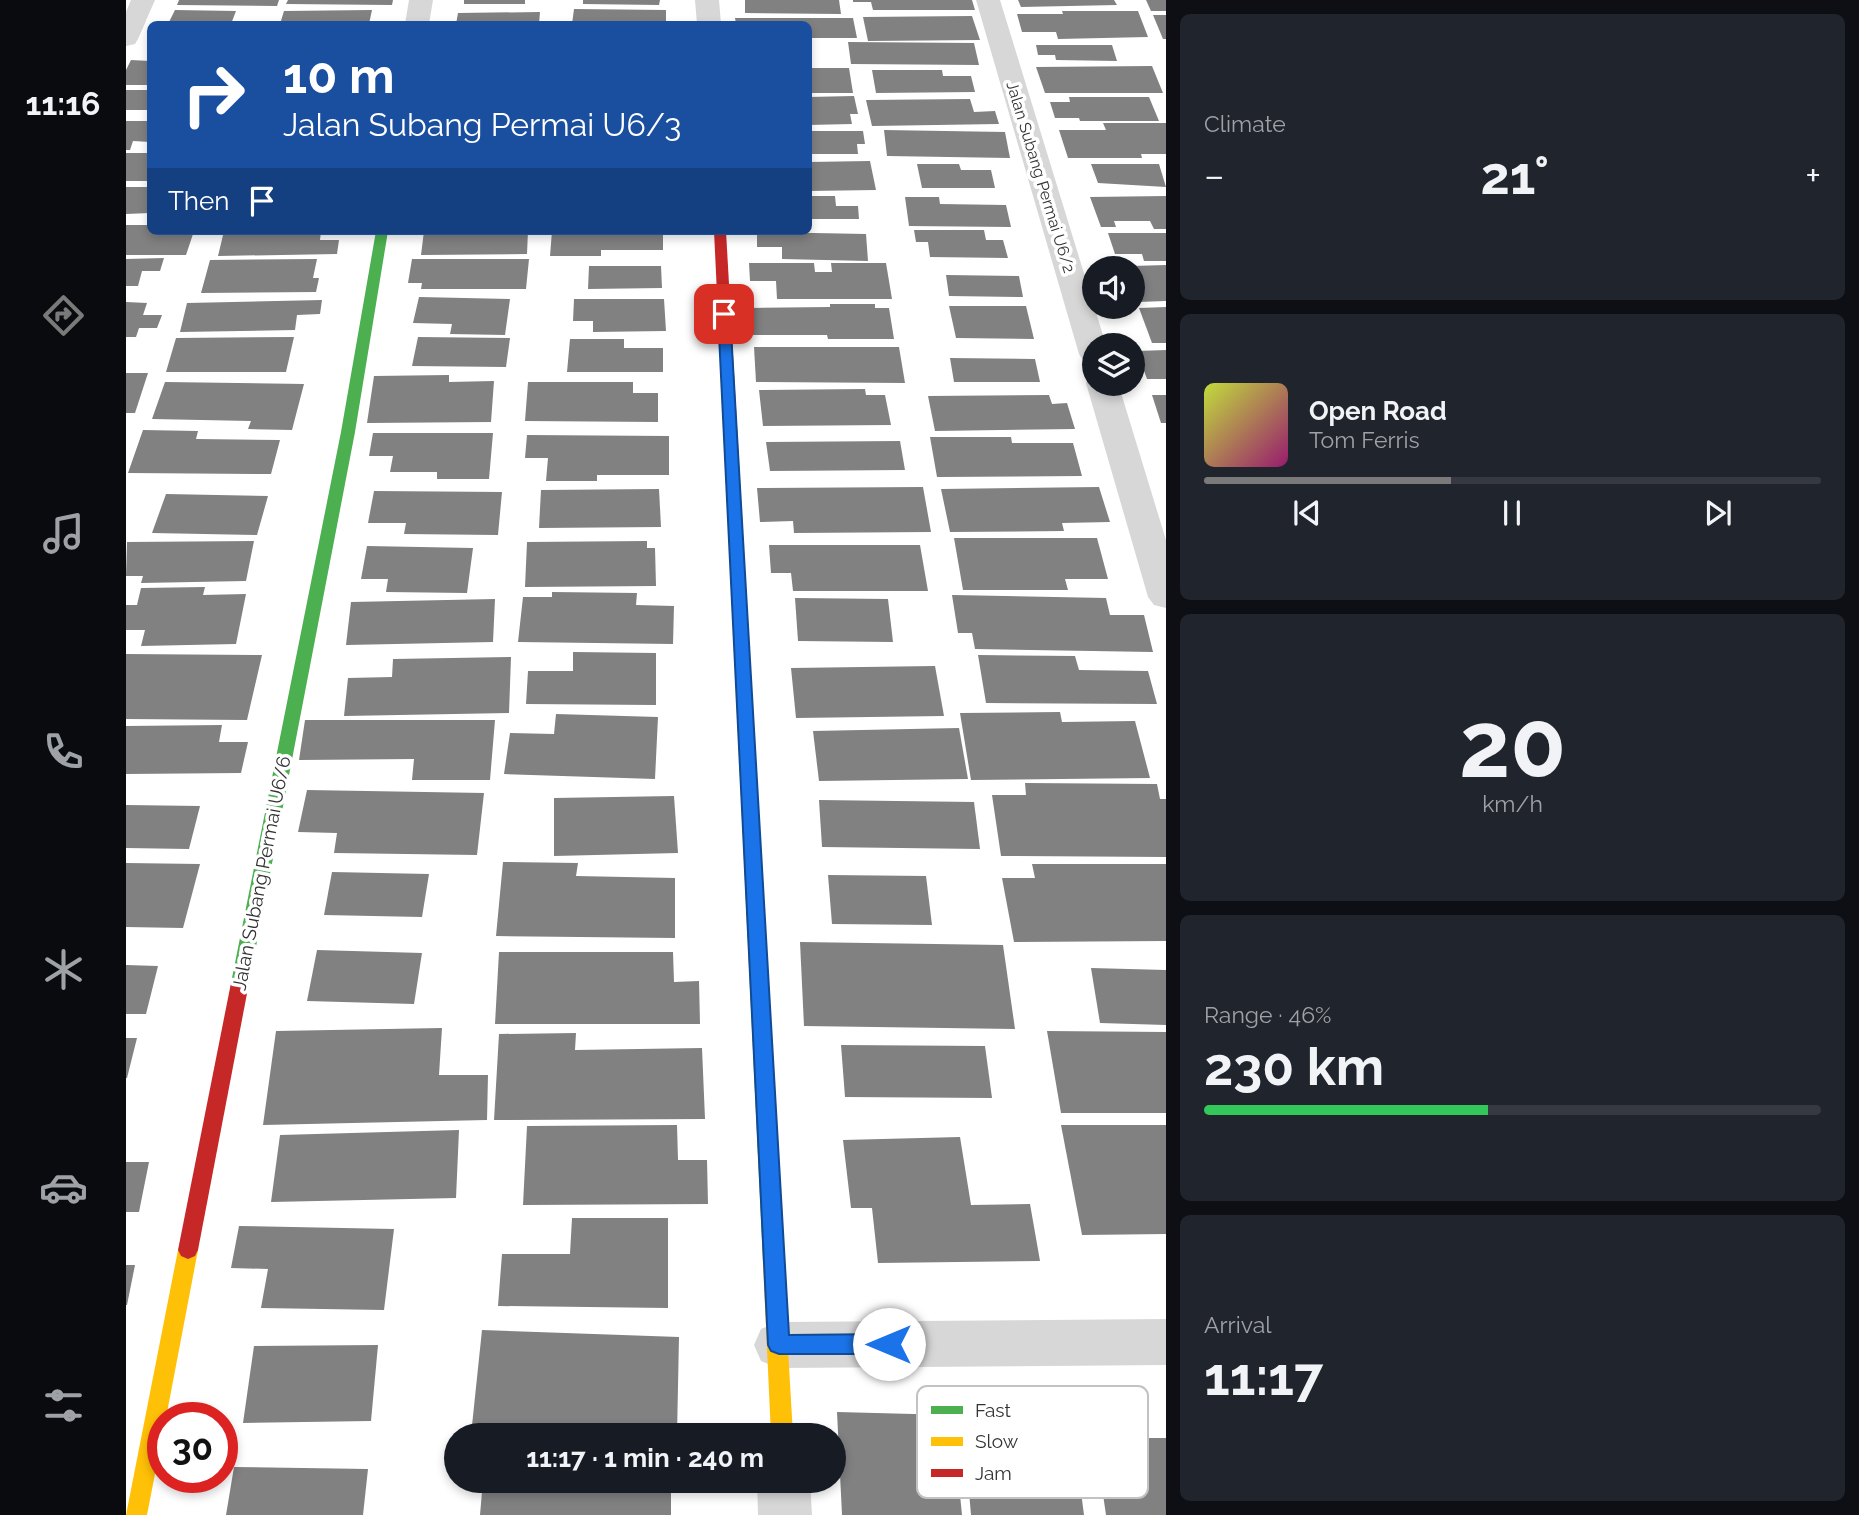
<!DOCTYPE html>
<meta charset="utf-8">
<style>
body{margin:0;font-family:Raleway,sans-serif;background:#20242c;color:#f1f3f6;height:100vh;display:flex;flex-direction:column;font-size:26px;white-space:nowrap}
*{box-sizing:border-box;margin:0}
p{font-size:23px;color:#9ea1a6}
.icon{flex:none;width:38px;height:38px;fill:none;stroke:currentColor;stroke-width:2;stroke-linecap:round;stroke-linejoin:round}
.map{position:relative;flex:1;overflow:hidden}
.details{display:flex;flex-direction:column;gap:14px;padding:14px;background:#0d0f14;width:693px}
.details>*{flex:none}
.guide{position:absolute;left:21px;top:21px;width:665px;height:214px;border-radius:10px;box-shadow:0 4px 10px #0003;background:#1a4fa0;color:#fff;overflow:hidden}
.buttons{position:absolute;left:956px;top:256px;display:grid;gap:14px}
.buttons a{display:grid;place-items:center;width:63px;height:63px;border-radius:50%;background:#171b24;box-shadow:0 4px 10px #0003;font-size:35px}
.speed{position:absolute;left:21px;top:1402px;display:flex;gap:14px;font-size:35px;font-weight:700;text-align:center}
.speed>*{display:grid;place-content:center;width:91px;height:91px;border-radius:50%;background:#171b24;box-shadow:0 4px 10px #0003;line-height:1}
.speed .limit{border:10px solid #d22;background:#fff;color:#111}
.pin{position:absolute;display:grid;place-items:center;width:60px;height:60px;color:#fff;margin:-30px;border-radius:14px;box-shadow:0 4px 10px #0006}
.me{position:absolute;width:77px;margin:-38px;rotate:270deg;stroke-linejoin:round;filter:drop-shadow(0 0 5px #0008)}
.turn{display:flex;align-items:center;gap:24px;height:147px;padding:0 21px;font-size:32px}
.turn .icon{width:91px;height:91px;stroke-width:2.5}
.turn b{display:block;font-size:49px;line-height:60px}
.then{display:flex;align-items:center;height:66px;padding:0 21px;background:#0003;gap:14px;font-size:26px}
.big{font-size:52px;font-weight:700;line-height:1.1}
.details .card{flex:1;display:flex;flex-direction:column;justify-content:center;gap:10px;min-width:0;padding:0 24px;border-radius:10px;background:#20242c}
.details .dial{align-items:center;gap:0}
.dial b{font-size:91px;line-height:1}
.song{display:flex;align-items:center;gap:21px}
.cover{width:84px;height:84px;border-radius:10px;background:linear-gradient(135deg,hsl(70 70% 55%),hsl(320 70% 35%))}
.played{height:7px;border-radius:4px;background:linear-gradient(90deg,#7a7a7a 40%,#363941 40%)}
.keys{display:flex;justify-content:space-around;direction:ltr}
.heat{display:flex;justify-content:space-between;align-items:center;font-size:38px;direction:ltr}
.charge{height:10px;border-radius:5px;background:linear-gradient(90deg,#34c759 46%,#363941 0)}
.trip{position:absolute;left:318px;top:1423px;width:402px;height:70px;border-radius:35px;background:#171b24;box-shadow:0 4px 10px #0003;font-weight:700;line-height:70px;text-align:center}
main{display:flex;flex:1;min-height:0}
.tab-bar{display:flex;flex-direction:column;width:126px;justify-content:space-around;align-items:center;background:#090b0e;color:#9ea1a6}
.tab-bar .icon{width:49px;height:49px}
.tab-bar .selected{color:#7a7a7a}
.tab-bar b{font-size:32px;color:#f1f3f6}
.map>svg:first-child{display:block}
.building{fill:#818181}
.lines{fill:none;stroke-linecap:round;stroke-linejoin:round}
.street{fill:#d7d7d7;fill-rule:evenodd}
.fast{fill:#4caf50;fill-rule:evenodd}
.slow{fill:#ffc107;fill-rule:evenodd}
.jam{fill:#c62828;fill-rule:evenodd}
.route{fill:#1a73e8;stroke:#114b97;stroke-width:2}
.labels{text-anchor:middle;stroke-width:7;stroke-linejoin:round;paint-order:stroke}
.far-street-label{font-size:16px;fill:#333;stroke:#fff}
.street-label{font-size:19px;fill:#333;stroke:#fff}
.key{fill:#fff;stroke:#c2c2c2;stroke-width:2}
.key-label{font-size:19px;fill:#333}
</style>
<main>
<nav class="tab-bar">
<b>11:16</b>
<svg class="icon selected" aria-label="directions" viewBox="0 0 24 24"><path d="M12 3l9 9-9 9-9-9zM9 14v-3h6M13 9l2 2-2 2"/></svg>
<svg class="icon" aria-label="music" viewBox="0 0 24 24"><path d="M9 18V5l10-2v13"/><circle cx="6" cy="18" r="3"/><circle cx="16" cy="16" r="3"/></svg>
<svg class="icon" aria-label="phone" viewBox="0 0 24 24"><path d="M5 4h4l2 5-3 2q2 4 5 5l2-3 5 2v4C11 20 4 13 5 4z"/></svg>
<svg class="icon" aria-label="climate" viewBox="0 0 24 24"><path d="M12 3v18M4 7l16 10M4 17L20 7"/></svg>
<svg class="icon" aria-label="car" viewBox="0 0 24 24"><path d="M5 17H2v-5l4-1 3-4h7l3 4 3 1v5h-3M9 17h6M6 11h13"/><circle cx="7" cy="17" r="2"/><circle cx="17" cy="17" r="2"/></svg>
<svg class="icon" aria-label="filters" viewBox="0 0 24 24"><path d="M4 7h16M4 17h16"/><circle cx="9" cy="7" r="2"/><circle cx="15" cy="17" r="2"/></svg>
</nav>
<div class="map">
<svg width="1040" height="1515" viewBox="0 0 1040 1515">
<rect width="100%" height="100%" fill="#fff"/>
<!-- building -->
<g class="building">
<polygon points="53,0 153,0 151,6 51,5"/>
<polygon points="162,0 267,0 266,5 160,4"/>
<rect x="338" y="0" width="61" height="4"/>
<polygon points="457,0 534,0 533,5 457,4"/>
<polygon points="619,0 713,0 715,14 619,13"/>
<polygon points="727,0 846,0 849,10 747,10 745,2 727,2"/>
<polygon points="892,0 988,0 991,5 895,7"/>
<polygon points="1020,0 1040,0 1040,11 1025,11"/>
<polygon points="448,9 540,10 540,24 446,24"/>
<polygon points="49,10 110,11 105,24 42,24"/>
<polygon points="246,10 243,24 154,24 158,11"/>
<polygon points="936,11 1012,11 1022,37 932,39 930,32 896,32 891,14 937,14"/>
<polygon points="414,12 413,24 330,24 332,13"/>
<polygon points="1027,15 1040,15 1040,39 1037,39"/>
<polygon points="846,16 854,40 742,41 737,17"/>
<polygon points="609,18 727,18 731,38 682,38 682,24 610,24"/>
<polygon points="722,42 848,43 853,65 725,64"/>
<polygon points="910,45 986,45 991,61 930,60 929,55 912,55"/>
<polygon points="5,60 24,61 24,85 0,85 0,70"/>
<polygon points="1026,66 1037,93 919,93 910,67"/>
<polygon points="682,68 723,68 727,93 682,93"/>
<polygon points="746,70 816,70 817,76 845,76 849,92 750,93"/>
<rect x="0" y="90" width="24" height="20"/>
<polygon points="728,96 732,114 724,114 726,124 682,125 682,97"/>
<polygon points="943,97 1023,97 1033,121 954,121 953,118 929,118 924,102 944,102"/>
<polygon points="844,99 848,112 869,111 873,124 746,126 740,100"/>
<polygon points="0,121 24,121 24,142 7,141 4,150 0,150"/>
<polygon points="977,123 1040,123 1040,154 1015,154 1016,158 942,158 933,130 980,130"/>
<polygon points="758,130 879,132 884,158 761,156"/>
<polygon points="682,131 737,131 739,144 731,144 732,154 682,154"/>
<rect x="0" y="153" width="24" height="28"/>
<polygon points="744,161 750,190 682,191 682,162"/>
<polygon points="791,164 833,164 835,170 865,170 869,188 796,188"/>
<polygon points="965,164 1033,164 1040,187 972,183"/>
<polygon points="0,187 24,187 24,213 0,214"/>
<polygon points="682,196 709,196 710,206 732,206 733,219 682,219"/>
<polygon points="1040,196 1040,229 1028,229 1024,221 988,221 990,227 975,227 964,197"/>
<polygon points="779,197 813,197 814,204 880,205 885,227 783,226"/>
<polygon points="0,225 24,225 24,231 68,231 60,255 0,255"/>
<polygon points="788,230 858,230 860,240 877,240 882,258 804,257 802,242 790,242"/>
<polygon points="98,231 195,231 194,240 213,240 211,254 92,256"/>
<polygon points="298,231 402,231 401,254 295,255"/>
<polygon points="426,231 537,231 537,250 475,250 475,256 424,256"/>
<polygon points="631,232 740,234 742,261 656,259 656,247 631,247"/>
<polygon points="982,233 1040,233 1040,261 1018,261 1016,254 989,254"/>
<polygon points="38,258 34,271 16,271 12,286 0,286 0,259"/>
<polygon points="191,259 187,278 193,278 190,292 75,293 84,260"/>
<polygon points="286,259 403,259 400,289 295,289 296,283 282,283"/>
<polygon points="623,263 688,263 689,272 706,272 705,263 760,263 766,299 651,299 650,281 624,281"/>
<polygon points="1040,265 1040,301 1012,302 1006,287 1006,266"/>
<polygon points="463,266 535,266 536,288 462,289"/>
<polygon points="820,275 893,276 897,297 823,296"/>
<polygon points="293,297 384,299 379,335 324,334 326,324 287,323"/>
<polygon points="448,299 538,299 540,331 467,332 467,321 447,321"/>
<polygon points="196,300 194,314 171,315 169,330 54,332 61,303"/>
<polygon points="0,302 21,303 17,315 36,315 31,328 13,328 10,337 0,337"/>
<polygon points="704,304 749,304 749,308 763,308 768,339 702,339 701,335 626,335 624,308 704,307"/>
<polygon points="823,306 900,306 908,339 830,338"/>
<polygon points="1040,307 1040,343 1026,343 1013,308"/>
<polygon points="168,337 160,372 40,372 50,338"/>
<polygon points="292,337 384,338 380,367 286,366"/>
<polygon points="444,339 498,339 498,348 537,348 537,372 441,372"/>
<polygon points="628,347 773,347 779,383 630,382"/>
<polygon points="1040,350 1040,379 1021,379 1011,351"/>
<polygon points="824,358 909,359 914,382 828,382"/>
<polygon points="0,373 22,373 9,413 0,413"/>
<polygon points="323,375 323,382 368,381 365,422 241,423 248,376"/>
<polygon points="39,382 178,384 166,430 122,429 125,421 26,419"/>
<polygon points="402,382 507,382 507,393 532,393 532,422 399,421"/>
<polygon points="739,389 740,395 759,395 765,425 637,426 633,390"/>
<polygon points="923,395 926,404 941,403 949,429 809,431 802,396"/>
<polygon points="1026,395 1040,395 1040,423 1035,423"/>
<polygon points="17,430 72,431 70,439 154,440 145,474 2,473"/>
<polygon points="247,433 367,433 363,479 311,479 311,472 264,472 267,456 243,456"/>
<polygon points="401,435 543,436 543,475 471,475 471,481 420,481 422,458 399,458"/>
<polygon points="804,437 885,437 886,443 947,443 956,476 811,477"/>
<polygon points="774,441 779,470 644,471 640,442"/>
<polygon points="797,487 805,532 668,533 667,521 634,522 631,488"/>
<polygon points="973,487 984,522 936,523 938,531 824,532 815,489"/>
<polygon points="533,489 535,527 413,528 415,490"/>
<polygon points="248,491 376,492 372,535 278,534 280,523 242,523"/>
<polygon points="40,494 142,496 131,535 26,533"/>
<polygon points="828,538 971,538 982,579 939,579 942,590 837,590"/>
<polygon points="128,541 120,581 15,583 17,576 0,576 1,542"/>
<polygon points="521,541 521,548 529,548 530,586 399,587 401,542"/>
<polygon points="643,545 794,545 802,591 667,591 665,573 645,573"/>
<polygon points="241,546 347,548 341,593 260,592 262,579 235,579"/>
<polygon points="79,587 77,595 120,594 110,644 15,646 19,630 0,630 0,605 11,605 15,588"/>
<polygon points="426,592 511,593 510,605 548,606 547,644 392,642 397,597 426,597"/>
<polygon points="826,595 980,598 984,615 1018,615 1027,652 849,649 846,633 832,633"/>
<polygon points="669,598 762,599 767,642 672,641"/>
<polygon points="369,599 367,642 220,645 225,602"/>
<polygon points="447,652 530,653 530,705 400,704 402,671 447,671"/>
<polygon points="0,654 136,655 121,720 0,719"/>
<polygon points="852,655 949,656 953,670 1022,671 1031,704 860,703"/>
<polygon points="385,657 383,713 218,716 222,678 266,677 267,659"/>
<polygon points="809,666 818,716 670,718 665,668"/>
<polygon points="934,712 936,722 1009,721 1024,778 845,780 834,713"/>
<polygon points="430,714 532,717 529,779 378,774 384,733 428,734"/>
<polygon points="179,720 369,720 364,780 286,780 288,759 173,760"/>
<polygon points="96,725 93,742 122,742 115,773 0,774 0,726"/>
<polygon points="833,728 842,779 693,781 687,731"/>
<polygon points="899,783 1031,784 1034,799 1040,799 1040,857 875,856 866,795 900,795"/>
<polygon points="181,790 358,793 351,855 208,853 211,833 172,832"/>
<polygon points="548,796 552,853 428,856 428,798"/>
<polygon points="693,800 848,802 854,849 696,847"/>
<polygon points="0,805 74,806 63,849 0,848"/>
<polygon points="377,862 452,863 450,876 549,878 549,938 370,936"/>
<polygon points="0,863 74,864 57,928 0,927"/>
<polygon points="906,864 1040,864 1040,941 888,942 876,878 909,878"/>
<polygon points="206,872 303,874 296,917 198,915"/>
<polygon points="702,875 800,876 806,925 706,924"/>
<polygon points="674,942 877,945 889,1029 678,1026"/>
<polygon points="191,950 296,953 288,1004 181,1001"/>
<polygon points="373,952 547,952 548,982 573,981 574,1024 369,1024"/>
<polygon points="0,965 32,966 20,1014 0,1014"/>
<polygon points="965,968 1040,970 1040,1025 974,1023"/>
<polygon points="316,1028 313,1075 362,1075 361,1120 137,1125 150,1031"/>
<polygon points="921,1031 1040,1032 1040,1113 935,1113"/>
<polygon points="450,1033 449,1050 576,1048 579,1119 368,1120 373,1034"/>
<polygon points="0,1038 11,1038 1,1078 0,1078"/>
<polygon points="715,1045 859,1046 866,1098 719,1097"/>
<polygon points="551,1125 552,1160 581,1160 582,1204 397,1205 401,1126"/>
<polygon points="935,1125 1040,1125 1040,1234 956,1235"/>
<polygon points="333,1130 330,1198 145,1202 154,1135"/>
<polygon points="834,1137 845,1205 904,1204 914,1261 752,1263 746,1208 725,1208 717,1140"/>
<polygon points="0,1162 23,1162 13,1212 0,1212"/>
<polygon points="446,1218 542,1218 542,1308 372,1306 376,1254 444,1254"/>
<polygon points="113,1226 268,1229 258,1310 135,1308 142,1269 105,1268"/>
<polygon points="0,1265 9,1265 1,1305 0,1305"/>
<polygon points="356,1330 553,1337 551,1435 345,1435"/>
<polygon points="252,1345 245,1421 117,1423 128,1346"/>
<polygon points="834,1388 942,1392 958,1515 845,1515"/>
<polygon points="964,1405 1010,1406 1015,1438 1040,1438 1040,1515 980,1515"/>
<polygon points="711,1412 826,1415 836,1515 716,1515"/>
<polygon points="108,1467 242,1469 237,1515 100,1515"/>
<polygon points="357,1480 545,1480 545,1515 354,1515"/>
</g>
<g class="lines">
<!-- street -->
<g class="street">
<polygon points="5,0 29,0 12,39 9,44 0,46 0,12"/>
<polygon points="283,0 307,0 303,24 279,24"/>
<polygon points="569,0 593,0 595,24 571,24"/>
<polygon points="850,0 874,0 980,345 968,345 968,363 957,360 953,354"/>
<polygon points="965,376 968,376 968,383 992,383 1040,540 1040,608 1028,605 1022,597 960,383"/>
<polygon points="1040,1319 1040,1365 653,1368 635,1361 628,1345 635,1329 653,1322"/>
<polygon points="631,1480 684,1480 686,1515 632,1515"/>
</g>
<!-- fast -->
<g class="fast">
<polygon points="250,231 262,231 229,432 123,983 120,988 114,990 108,988 105,983 215,432"/>
<polygon points="606,457 613,461 657,1262 654,1268 647,1271 640,1268 637,1262 599,461"/>
</g>
<!-- slow -->
<g class="slow">
<polygon points="62,1241 69,1244 72,1250 40,1418 37,1418 37,1433 21,1515 0,1515 52,1250 55,1244"/>
<polygon points="647,1253 654,1256 657,1262 667,1435 645,1435 637,1262 640,1256"/>
</g>
<!-- jam -->
<g class="jam">
<polygon points="588,231 600,231 613,461 606,465 599,461"/>
<polygon points="114,976 120,978 123,983 72,1250 69,1256 62,1259 55,1256 52,1250 105,983 108,978"/>
</g>
</g>
<!-- route -->
<polygon class="route" points="598,311 604,314 663,1335 763,1334 771,1337 774,1344 771,1351 763,1354 653,1354 645,1351 642,1345 592,314"/>
<g class="labels">
<!-- far-street labels -->
<g class="far-street-label">
<text transform="translate(915 177) rotate(73)" y="6">Jalan Subang Permai U6/2</text>
</g>
<!-- street labels -->
<g class="street-label">
<text transform="translate(135 873) rotate(-79)" y="7">Jalan Subang Permai U6/6</text>
</g>
</g>
<!-- legend -->
<rect x="791" y="1386" width="231" height="112" rx="10" class="key"/>
<rect x="805" y="1406" width="32" height="8" fill="#4caf50"/>
<rect x="805" y="1437" width="32" height="9" fill="#ffc107"/>
<rect x="805" y="1469" width="32" height="8" fill="#c62828"/>
<g class="key-label">
<text x="849" y="1417">Fast</text>
<text x="849" y="1448">Slow</text>
<text x="849" y="1480">Jam</text>
</g>
</svg>
<div class="buttons">
<a><svg class="icon" aria-label="sound" viewBox="0 0 24 24"><path d="M4 9h4l5-4v14l-5-4H4zM17 9q2 3 0 6"/></svg></a>
<a><svg class="icon" aria-label="layers" viewBox="0 0 24 24"><path d="M12 4l9 5-9 5-9-5zM3 14l9 5 9-5"/></svg></a>
</div>
<div class="speed"><div class="limit">30</div></div>
<div class="pin" style="left:598px;top:314px;background:#d93025"><svg class="icon" aria-label="arrive" viewBox="0 0 24 24"><path d="M6 21V4h12l-3 4 3 4H6"/></svg></div>
<svg class="me" style="left:763px;top:1344px" viewBox="-20 -20 40 40"><circle r="19" fill="#fff"/><path d="M0-13L10 11 0 6-10 11z" fill="#1a73e8"/></svg>
<div class="trip">11:17 · 1 min · 240 m</div>
<div class="guide">
<div class="turn"><svg class="icon" aria-label="right" viewBox="0 0 24 24"><path d="M7 20v-9h11M14 6l5 5-5 5"/></svg><div><b>10 m</b>Jalan Subang Permai U6/3</div></div>
<div class="then">Then<svg class="icon" aria-label="arrive" viewBox="0 0 24 24"><path d="M6 21V4h12l-3 4 3 4H6"/></svg></div>
</div>
</div>
<section class="details">
<div class="card"><p>Climate</p>
<div class="heat"><a>−</a><b class="big">21°</b><a>+</a></div>
</div>
<div class="card">
<div class="song"><i class="cover"></i><div><b>Open Road</b><p>Tom Ferris</p></div></div>
<div class="played"></div>
<div class="keys"><svg class="icon" aria-label="previous" viewBox="0 0 24 24"><path d="M18 5L8 12l10 7zM5 5v14"/></svg><svg class="icon" aria-label="pause" viewBox="0 0 24 24"><path d="M8 5v14M16 5v14"/></svg><svg class="icon" aria-label="next" viewBox="0 0 24 24"><path d="M6 5l10 7-10 7zM19 5v14"/></svg></div>
</div>
<div class="card dial"><b>20</b><p>km/h</p></div>
<div class="card"><p>Range · 46%</p><b class="big">230 km</b><div class="charge"></div></div>
<div class="card"><p>Arrival</p><b class="big">11:17</b></div>
</section>
</main>
